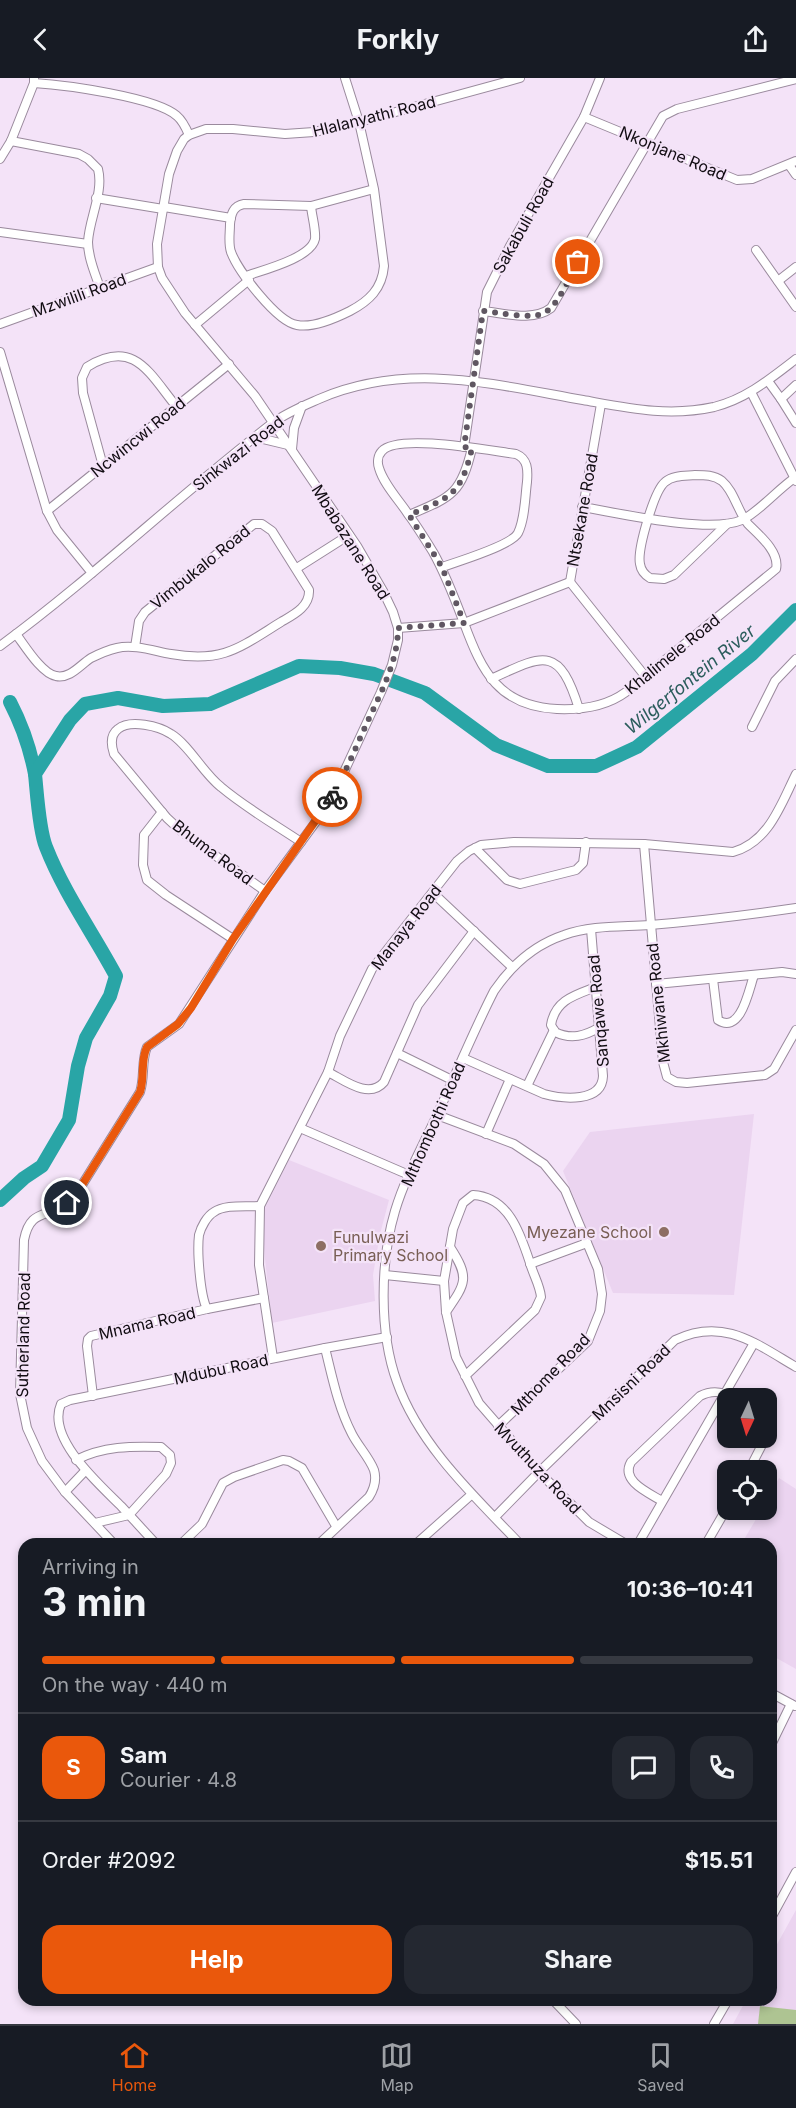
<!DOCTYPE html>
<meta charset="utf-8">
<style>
body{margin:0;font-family:Inter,sans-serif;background:#242831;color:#f1f3f6;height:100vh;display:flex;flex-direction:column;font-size:22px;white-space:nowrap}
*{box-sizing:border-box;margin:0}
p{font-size:20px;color:#9ea1a6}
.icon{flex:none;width:33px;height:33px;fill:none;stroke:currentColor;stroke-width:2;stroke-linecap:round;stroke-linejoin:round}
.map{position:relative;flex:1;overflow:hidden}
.panel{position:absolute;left:18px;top:1460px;width:759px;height:468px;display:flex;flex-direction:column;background:#171b24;border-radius:18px;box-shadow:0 3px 9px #0003}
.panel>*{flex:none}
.needle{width:39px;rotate:184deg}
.fabs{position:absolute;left:717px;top:1310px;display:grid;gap:12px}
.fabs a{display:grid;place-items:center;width:60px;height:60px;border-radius:12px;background:#171b24;box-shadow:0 3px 9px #0003;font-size:30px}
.pin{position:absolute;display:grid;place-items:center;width:51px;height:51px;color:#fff;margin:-26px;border:3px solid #fff;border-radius:50%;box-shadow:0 2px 6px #0007}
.courier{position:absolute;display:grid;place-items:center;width:60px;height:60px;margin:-30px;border:4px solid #ea580c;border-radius:50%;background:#fff;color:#222;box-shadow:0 2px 8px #0007}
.summary em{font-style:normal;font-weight:700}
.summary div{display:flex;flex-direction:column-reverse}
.summary{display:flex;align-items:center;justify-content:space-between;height:102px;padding:0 24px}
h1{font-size:39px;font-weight:700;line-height:45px}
.bar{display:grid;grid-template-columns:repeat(4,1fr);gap:9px 6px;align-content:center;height:72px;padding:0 24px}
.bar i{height:8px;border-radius:4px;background:#363941}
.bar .on{background:#ea580c}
.bar p{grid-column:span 4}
.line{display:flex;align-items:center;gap:15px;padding:0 24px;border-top:2px solid #363941}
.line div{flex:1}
.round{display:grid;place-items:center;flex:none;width:63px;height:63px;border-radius:18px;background:#242831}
.action{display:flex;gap:12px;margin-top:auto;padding:12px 24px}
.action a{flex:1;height:69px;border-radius:18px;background:#ea580c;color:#fff;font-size:24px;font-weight:700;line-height:69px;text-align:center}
.action a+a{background:#242831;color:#f1f3f6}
header{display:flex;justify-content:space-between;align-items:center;height:78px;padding:0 24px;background:#171b24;font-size:27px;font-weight:700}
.tabs{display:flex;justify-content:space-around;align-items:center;height:84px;border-top:2px solid #363941;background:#171b24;font-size:16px;color:#9ea1a6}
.tabs a{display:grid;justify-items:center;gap:3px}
.tabs .on{color:#ea580c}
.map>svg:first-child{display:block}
.built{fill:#ebd4f0}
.green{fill:#aec492}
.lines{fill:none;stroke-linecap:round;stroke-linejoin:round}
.river{stroke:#29a5a6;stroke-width:14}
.minor-casing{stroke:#9a8a9d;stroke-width:10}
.minor{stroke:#fff;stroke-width:8}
.done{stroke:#605762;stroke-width:6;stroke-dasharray:0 10.8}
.route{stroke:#ea580c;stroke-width:8}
.education-dot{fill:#8d6e63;stroke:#f4e3f8;stroke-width:2}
.labels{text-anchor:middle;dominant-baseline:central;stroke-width:4.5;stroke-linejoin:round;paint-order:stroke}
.street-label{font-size:16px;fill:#110c12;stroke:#f4e3f8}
.education-label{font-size:16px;fill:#785e54;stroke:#f4e3f8;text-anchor:end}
.water-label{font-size:18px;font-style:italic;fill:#2c5d5d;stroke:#f4e3f8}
</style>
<header><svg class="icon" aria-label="back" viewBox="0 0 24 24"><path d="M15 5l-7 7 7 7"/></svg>Forkly<svg class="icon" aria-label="share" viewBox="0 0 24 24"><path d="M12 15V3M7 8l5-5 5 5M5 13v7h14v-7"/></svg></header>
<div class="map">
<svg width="796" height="1946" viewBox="0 0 796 1946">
<rect width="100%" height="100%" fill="#f4e3f8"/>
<g class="built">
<path d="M754,1036L734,1217L613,1215L563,1093L590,1054Z"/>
<path d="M289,1082L389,1122L380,1156L373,1197L375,1223L272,1245L265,1181L262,1136Z"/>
<path d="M779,1400L796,1411V1591L771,1577V1466L742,1465L762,1431H766L767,1422Z"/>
<path d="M796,1832V1946H733L746,1922H771V1877Z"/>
</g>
<path class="green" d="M760,1928L796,1932V1946H758Z"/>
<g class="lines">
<g class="river">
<path d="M10,624C22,647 30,670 35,696"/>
<path d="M0,1122L24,1100L42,1088L69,1042L78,988L86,960L110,918L116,898C93,855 64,815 46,769C39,752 37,715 35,696L70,642L85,626L118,620L163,628L210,626L299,588L340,590L374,596L425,615L496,667L548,688H596L637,669L752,576L796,532"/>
</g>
<g class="minor-casing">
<g id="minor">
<path d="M345,0L359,44L374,111L384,188C382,211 369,223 350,233C336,240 312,250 297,247C277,244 238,193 231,174C228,165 230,156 230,146C231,136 233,128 244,126L311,128L374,111"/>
<path d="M34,5C65,7 156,19 177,38C183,43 186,50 189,57"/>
<path d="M584,39L737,102L752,101L796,83"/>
<path d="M11,63L79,76L88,81L98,91C104,114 89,141 88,164C88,180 95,195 100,210"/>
<path d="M0,81L11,63L34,5V0"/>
<path d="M789,87L796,97"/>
<path d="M96,120L163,131"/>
<path d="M164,129L231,140"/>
<path d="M0,154L88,166"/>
<path d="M756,172L796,229"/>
<path d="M246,198C263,192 311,180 315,161C316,151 312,139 311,128"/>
<path d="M778,203L796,189"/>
<path d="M483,233C504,235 533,244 551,230L663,38L677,31L796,1"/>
<path d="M0,246L158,189"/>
<path d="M195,247L249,202"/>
<path d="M0,274L47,433L57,452L92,495"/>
<path d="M768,303L781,321L796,307"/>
<path d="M751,314L796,403"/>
<path d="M781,321L796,345"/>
<path d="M255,359L288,367"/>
<path d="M464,369L487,214L510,168L584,39L600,0"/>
<path d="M292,371L294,350L302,328"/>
<path d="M103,388L83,315L82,300L87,289C134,260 149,295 176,328"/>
<path d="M582,429C619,435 709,456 742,442C759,434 779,410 796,399"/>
<path d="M47,433L229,286"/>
<path d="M409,437C451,419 461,417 472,370"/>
<path d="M442,489C457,484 512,467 518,455C525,441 525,419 527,404C528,392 528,381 516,376C491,373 398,355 382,373C378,377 377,384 379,390C384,407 399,422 408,436C417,448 425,461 433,474C446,497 455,521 464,545C482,594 499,628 557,631C581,632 607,628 626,614L776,491C780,474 759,457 748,446C738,434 734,413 722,403C714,397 705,397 695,397C685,398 673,397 665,404C654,413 637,472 640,486C641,493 645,497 650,500L664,501L674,497L727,446"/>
<path d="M297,490L349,457"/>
<path d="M570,504L601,326"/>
<path d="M570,504L645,598"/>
<path d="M398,550L464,545L570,504"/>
<path d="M16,556C25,568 42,596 56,598C70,601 80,587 91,580C99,576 108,572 117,570C134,566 154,573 171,576C223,585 239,570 281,544C293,537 310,529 309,512L272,453L262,446H254L145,534L139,543L135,569"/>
<path d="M0,568C95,498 180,416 274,344C288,334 303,328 319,321C407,283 492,306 583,322C628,330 668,339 714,329C746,321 770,301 796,281"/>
<path d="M491,601C543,577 559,566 579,631"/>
<path d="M752,649L775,603L796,581"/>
<path d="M162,734L144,757L143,787L147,802L166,817L233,861"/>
<path d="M644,766L663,984L667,999L676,1004L687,1005L765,997L774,991L796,952"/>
<path d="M475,770L507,802L520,806L576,792L583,785L586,764"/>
<path d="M265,813L181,753L167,740L114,676C111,667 110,657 118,651C130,641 159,648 171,656C189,667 203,695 221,709C246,730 274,746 301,764"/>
<path d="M433,815L512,889"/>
<path d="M713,901L718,942C741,957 749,911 754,897"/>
<path d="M656,906L782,894L796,896"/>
<path d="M596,909C575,917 555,922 551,947L555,954C571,962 585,958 600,949"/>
<path d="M397,975L452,1002"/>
<path d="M463,980L544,1016C563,1021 602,1025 603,998L591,851"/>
<path d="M328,994C344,1002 369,1022 384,1004L418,927L474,853"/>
<path d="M527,1008L554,952"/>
<path d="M437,1037L514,1066L544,1086L565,1112L598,1191L602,1216L600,1233L588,1263L498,1348"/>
<path d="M300,1050L409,1097"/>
<path d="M486,1056L510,1001"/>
<path d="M530,1186L587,1165"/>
<path d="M385,1197L444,1203"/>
<path d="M207,1231C200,1217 197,1173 199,1157C201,1149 207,1138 214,1134C225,1126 246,1129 260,1128"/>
<path d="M446,1234C466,1205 470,1200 450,1169"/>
<path d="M273,1280L259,1187L260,1128L328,994L340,958L372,891L457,783L469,773L481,767L514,764L644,766L733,774C769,764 781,726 796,696"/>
<path d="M465,1298L535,1232L541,1219C540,1208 534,1198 531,1188C521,1158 510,1119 473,1117L463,1125L453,1151L444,1203L446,1234L456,1279L479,1325L539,1394L589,1444L626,1466"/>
<path d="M93,1318L87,1268L88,1261L91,1258L207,1231L264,1220"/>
<path d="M76,1382C103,1368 132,1368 161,1369L170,1377L171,1385L166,1396L129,1437L95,1445"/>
<path d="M749,1392L768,1355L766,1345"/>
<path d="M65,1414L85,1393"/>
<path d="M662,1423C649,1415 620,1403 631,1384L700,1318C712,1312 722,1313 733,1320"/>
<path d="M495,1439L539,1394L675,1262C723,1239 755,1265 796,1289"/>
<path d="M114,1466L65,1414L42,1383L27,1350L20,1316L24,1162C30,1131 46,1140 66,1126C70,1123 73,1119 77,1115L140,1014C145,999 141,983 147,969L179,946L265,813L323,734L337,709L381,614L392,587L398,562V550L393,534L383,513L357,468L255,318L185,235L162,200L158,189L157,166L169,96L177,73L184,61L189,57L206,51H233L285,56L314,54L359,44L520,0"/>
<path d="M156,1466C144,1453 133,1441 121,1428C99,1406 46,1360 61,1326L70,1322L325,1270L387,1259"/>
<path d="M181,1466L202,1446L223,1405L234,1399L283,1382L289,1383L302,1390L336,1448"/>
<path d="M319,1466L369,1419C374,1411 377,1402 374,1392C369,1379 358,1368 352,1356C338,1329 332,1298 325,1270"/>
<path d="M416,1466L471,1417"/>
<path d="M520,1466C475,1419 419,1367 397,1304C379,1255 380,1183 395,1133C405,1100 422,1069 437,1037C456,996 473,954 494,913C511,888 534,867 564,857C591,847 622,849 650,847C699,843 748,837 796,830"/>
<path d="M638,1466L754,1265"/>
<path d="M706,1466L728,1428"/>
<path d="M771,1615L795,1628"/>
<path d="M771,1667L791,1626"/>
<path d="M771,1840L796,1794"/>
<path d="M553,1922L576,1946"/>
<path d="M714,1946L728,1922"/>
</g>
</g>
<use href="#minor" class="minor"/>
</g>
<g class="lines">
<path class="done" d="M332,719C345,696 355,671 366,647C380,616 398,584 398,550L464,545L442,489L409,437C451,419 461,417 472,370L464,369L483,233C498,234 531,242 544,235C558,228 570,198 578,184"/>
<path class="route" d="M67,1125L77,1115L140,1014C145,999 140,983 147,969L178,946L191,930L233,861L332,719"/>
</g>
<g class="education-dot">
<circle cx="664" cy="1154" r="6"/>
<circle cx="321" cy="1168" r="6"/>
</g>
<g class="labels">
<g class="street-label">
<text transform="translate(374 38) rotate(-14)">Hlalanyathi Road</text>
<text transform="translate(673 75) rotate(23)">Nkonjane Road</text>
<text transform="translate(523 147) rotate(-61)">Sakabuli Road</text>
<text transform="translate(79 217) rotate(-20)">Mzwilili Road</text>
<text transform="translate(138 359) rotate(-39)">Ncwincwi Road</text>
<text transform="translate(238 375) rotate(-38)">Sinkwazi Road</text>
<text transform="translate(582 432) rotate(-80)">Ntsekane Road</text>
<text transform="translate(351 464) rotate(58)">Mbabazane Road</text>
<text transform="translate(200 489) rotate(-39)">Vimbukalo Road</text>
<text transform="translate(672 576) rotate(-39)">Khalimele Road</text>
<text transform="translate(213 774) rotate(37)">Bhuma Road</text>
<text transform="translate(406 849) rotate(-52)">Manaya Road</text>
<text transform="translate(658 925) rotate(-96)">Mkhiwane Road</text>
<text transform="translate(598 933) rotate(-95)">Sanqawe Road</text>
<text transform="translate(433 1046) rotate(-66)">Mthombothi Road</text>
<text transform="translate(147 1245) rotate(-13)">Mnama Road</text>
<text transform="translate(23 1257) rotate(-89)">Sutherland Road</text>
<text transform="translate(221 1291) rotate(-12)">Mdubu Road</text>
<text transform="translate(550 1296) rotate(-46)">Mthome Road</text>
<text transform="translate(631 1304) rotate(-44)">Mnsisni Road</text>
<text transform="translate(538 1390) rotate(47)">Mvuthuza Road</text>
</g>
<g class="education-label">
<text x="652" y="1154">Myezane School</text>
<text x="333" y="1159" text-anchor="start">Funulwazi<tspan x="333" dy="18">Primary School</tspan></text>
</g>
<g class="water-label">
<text transform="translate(690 601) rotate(-39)">Wilgerfontein River</text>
</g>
</g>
</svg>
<div class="fabs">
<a><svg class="needle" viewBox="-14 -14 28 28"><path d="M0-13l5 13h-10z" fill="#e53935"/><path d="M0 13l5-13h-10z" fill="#9ea1a6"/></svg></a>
<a><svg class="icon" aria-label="locate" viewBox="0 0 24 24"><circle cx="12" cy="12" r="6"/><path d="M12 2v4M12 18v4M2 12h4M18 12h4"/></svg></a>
</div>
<div class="pin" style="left:578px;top:184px;background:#ea580c"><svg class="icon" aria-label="bag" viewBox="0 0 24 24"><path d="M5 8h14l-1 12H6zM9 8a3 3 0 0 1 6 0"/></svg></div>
<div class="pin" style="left:67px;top:1125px;background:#1f2937"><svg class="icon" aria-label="home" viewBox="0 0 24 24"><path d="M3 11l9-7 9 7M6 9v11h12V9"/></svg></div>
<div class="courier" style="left:332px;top:719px"><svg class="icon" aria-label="bike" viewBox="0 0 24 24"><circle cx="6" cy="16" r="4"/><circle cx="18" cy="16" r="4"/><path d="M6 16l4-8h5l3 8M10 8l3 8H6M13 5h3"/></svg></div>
<section class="panel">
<div class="summary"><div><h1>3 min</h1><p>Arriving in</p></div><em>10:36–10:41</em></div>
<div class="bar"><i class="on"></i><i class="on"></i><i class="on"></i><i></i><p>On the way · 440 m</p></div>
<div class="line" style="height:108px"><b class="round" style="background:#ea580c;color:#fff">S</b><div><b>Sam</b><p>Courier · 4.8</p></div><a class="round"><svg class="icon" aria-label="chat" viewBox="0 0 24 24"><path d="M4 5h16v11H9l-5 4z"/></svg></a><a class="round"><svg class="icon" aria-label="phone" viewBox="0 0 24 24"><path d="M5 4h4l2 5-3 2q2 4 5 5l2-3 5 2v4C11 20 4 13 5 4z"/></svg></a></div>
<div class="line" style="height:78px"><div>Order #2092</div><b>$15.51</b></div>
<div class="action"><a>Help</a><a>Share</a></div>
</section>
</div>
<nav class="tabs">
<a class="on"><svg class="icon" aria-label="home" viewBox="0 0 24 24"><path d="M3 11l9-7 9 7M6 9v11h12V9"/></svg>Home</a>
<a><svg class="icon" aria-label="map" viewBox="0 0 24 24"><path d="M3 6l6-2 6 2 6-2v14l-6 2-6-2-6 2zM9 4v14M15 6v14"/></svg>Map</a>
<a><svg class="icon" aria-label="saved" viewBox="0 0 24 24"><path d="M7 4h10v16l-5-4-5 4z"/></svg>Saved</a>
</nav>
